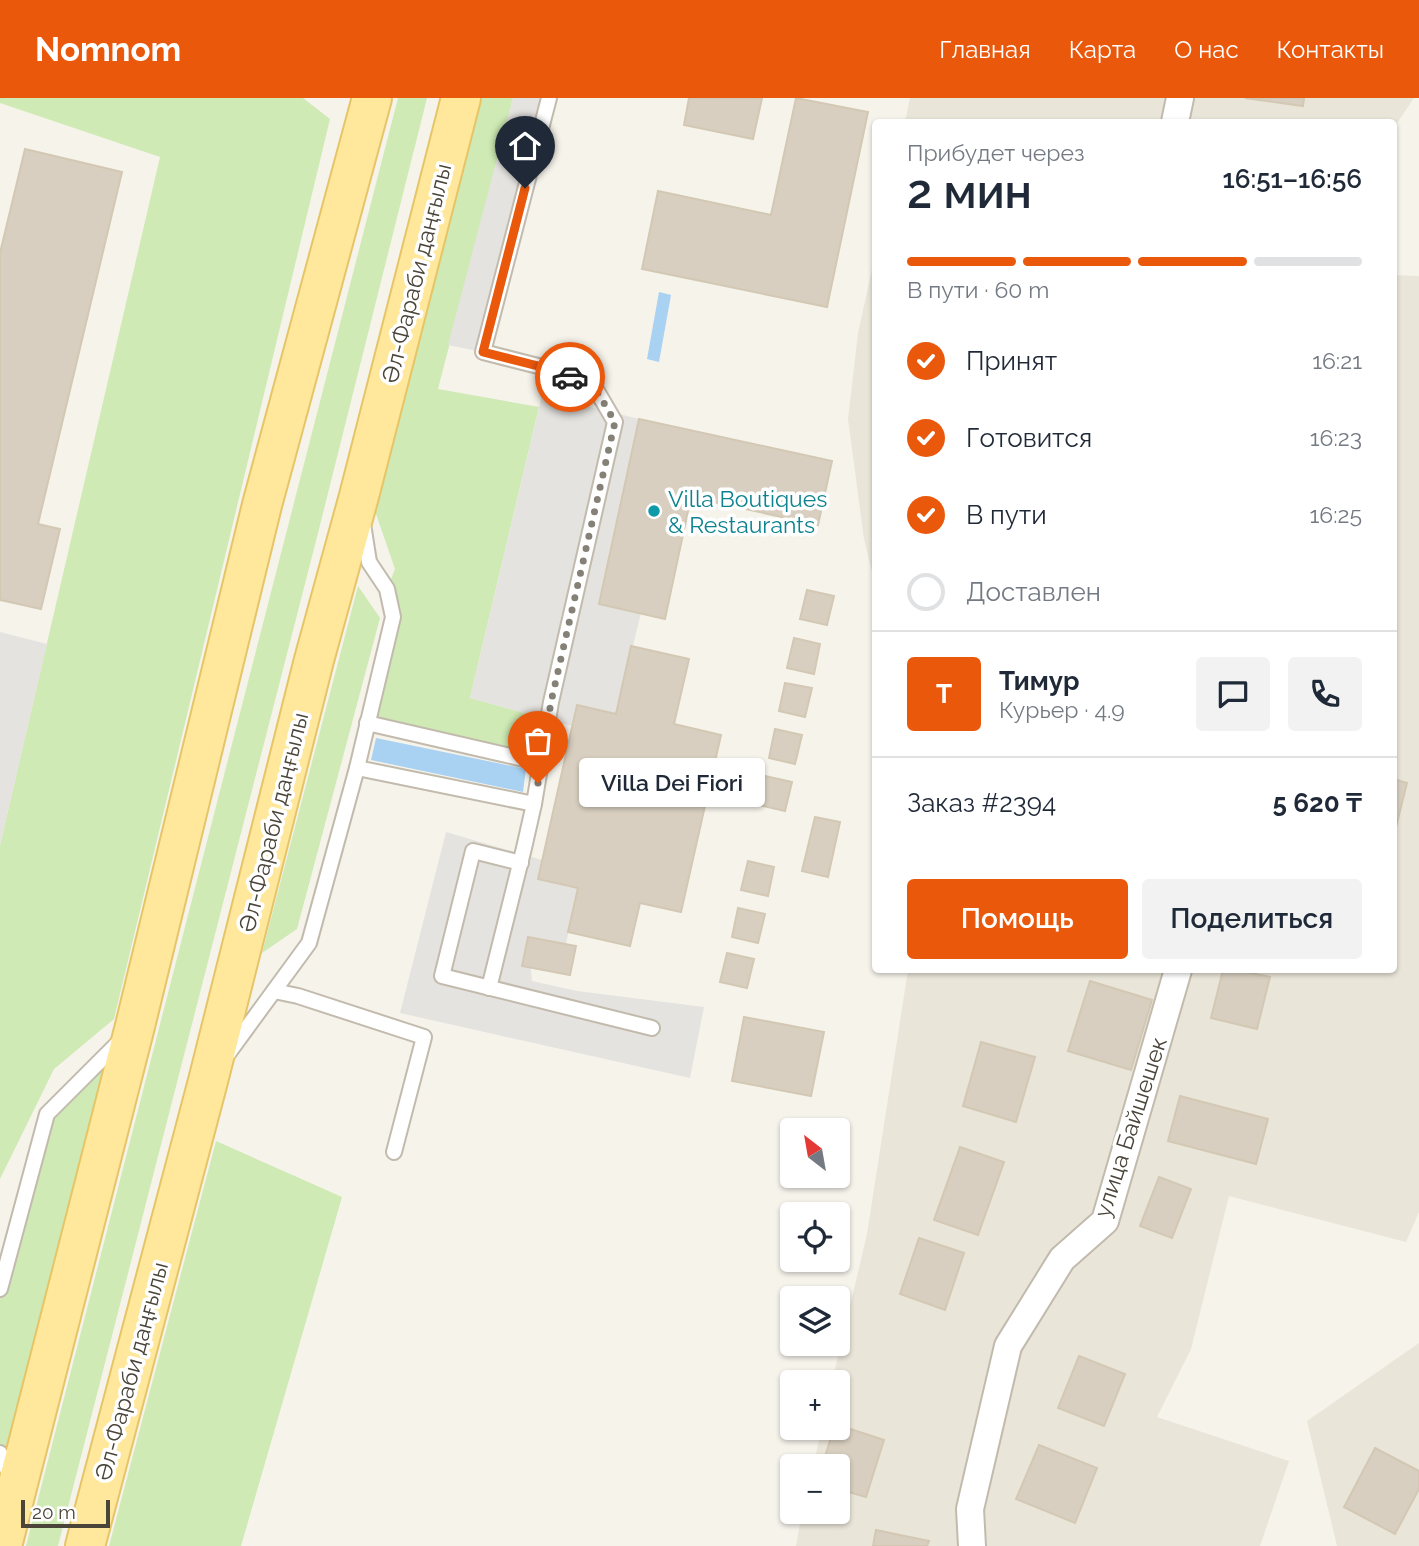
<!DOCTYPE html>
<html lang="ru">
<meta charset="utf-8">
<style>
body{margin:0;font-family:Raleway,sans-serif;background:#f2f2f3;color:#1f2937;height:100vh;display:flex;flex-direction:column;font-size:26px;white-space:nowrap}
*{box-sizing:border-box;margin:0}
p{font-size:23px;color:#747a83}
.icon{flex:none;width:38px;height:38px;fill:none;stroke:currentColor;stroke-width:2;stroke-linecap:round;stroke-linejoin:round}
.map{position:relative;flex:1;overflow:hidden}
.drawer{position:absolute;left:872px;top:21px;width:525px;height:854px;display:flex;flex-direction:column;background:#fff;border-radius:7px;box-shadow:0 2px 5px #0004}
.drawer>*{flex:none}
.needle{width:46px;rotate:329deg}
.buttons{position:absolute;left:780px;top:1020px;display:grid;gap:14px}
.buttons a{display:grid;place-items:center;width:70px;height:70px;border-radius:7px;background:#fff;box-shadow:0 2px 5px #0004;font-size:35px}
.scale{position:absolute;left:21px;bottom:18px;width:89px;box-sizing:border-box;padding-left:7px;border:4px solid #4a4439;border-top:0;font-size:19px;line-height:24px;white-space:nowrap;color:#4a4439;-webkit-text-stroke:5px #fff;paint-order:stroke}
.pin{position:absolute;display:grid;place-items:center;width:60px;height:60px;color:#fff;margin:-72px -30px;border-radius:50% 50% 50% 0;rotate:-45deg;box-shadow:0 0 7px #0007}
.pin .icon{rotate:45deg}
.courier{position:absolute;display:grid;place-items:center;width:70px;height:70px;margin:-35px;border:5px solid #ea580c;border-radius:50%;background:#fff;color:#222;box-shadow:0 2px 9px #0007}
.bubble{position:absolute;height:49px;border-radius:7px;background:#fff;box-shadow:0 2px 5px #0004;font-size:23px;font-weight:600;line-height:49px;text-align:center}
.summary em{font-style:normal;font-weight:600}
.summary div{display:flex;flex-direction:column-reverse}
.summary{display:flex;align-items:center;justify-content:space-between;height:119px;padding:0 35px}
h1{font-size:46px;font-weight:600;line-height:52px}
.bar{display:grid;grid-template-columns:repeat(4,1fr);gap:10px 7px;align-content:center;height:84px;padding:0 35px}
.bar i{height:9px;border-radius:5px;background:#e0e1e3}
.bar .selected{background:#ea580c}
.bar p{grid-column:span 4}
.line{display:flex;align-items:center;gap:18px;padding:0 35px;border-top:2px solid #e0e1e3}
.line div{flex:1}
.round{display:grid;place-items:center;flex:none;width:74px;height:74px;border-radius:7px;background:#f2f2f3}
ol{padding:0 35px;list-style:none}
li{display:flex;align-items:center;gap:21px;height:77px}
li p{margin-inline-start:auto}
li .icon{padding:7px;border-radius:50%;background:#ea580c;color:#fff;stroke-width:4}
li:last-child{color:#747a83}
li i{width:38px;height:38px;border:4px solid #e0e1e3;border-radius:50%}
.cta{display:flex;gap:14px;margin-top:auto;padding:14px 35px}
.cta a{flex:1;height:80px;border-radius:7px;background:#ea580c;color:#fff;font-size:28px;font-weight:600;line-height:80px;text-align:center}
.cta a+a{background:#f2f2f3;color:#1f2937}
header{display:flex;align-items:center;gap:42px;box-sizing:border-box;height:98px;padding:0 35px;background:#ea580c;color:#fff}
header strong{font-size:33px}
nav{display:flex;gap:38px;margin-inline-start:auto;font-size:24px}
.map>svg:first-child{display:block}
.residential{fill:#eae5d9}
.green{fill:#cfeab4}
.parking{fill:#e5e3df}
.water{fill:#a8d1f2}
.building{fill:#d8cfc0;stroke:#d3c8b3;stroke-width:2}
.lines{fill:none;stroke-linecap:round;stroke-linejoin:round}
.service-casing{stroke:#c2bbad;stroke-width:18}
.minor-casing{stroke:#c2bbad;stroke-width:30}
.primary-casing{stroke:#e6c569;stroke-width:42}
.service{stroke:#fff;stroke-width:14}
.minor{stroke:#fff;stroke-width:26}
.primary{stroke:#ffe79b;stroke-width:38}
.done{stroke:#868177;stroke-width:7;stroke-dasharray:0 12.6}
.route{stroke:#ea580c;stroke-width:9}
.culture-dot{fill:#0f9aa8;stroke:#fff;stroke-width:2.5}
.labels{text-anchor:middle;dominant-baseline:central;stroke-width:7;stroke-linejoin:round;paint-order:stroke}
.street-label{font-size:23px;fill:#4a4439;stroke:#fff}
.culture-label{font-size:23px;fill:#0d838f;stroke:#fff;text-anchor:start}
</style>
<header>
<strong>Nomnom</strong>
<nav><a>Главная</a><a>Карта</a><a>О нас</a><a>Контакты</a></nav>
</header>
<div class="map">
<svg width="1419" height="1448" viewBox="0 0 1419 1448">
<rect width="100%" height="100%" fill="#f6f3eb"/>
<g class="residential">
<path d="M910,0H1414L1393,31V24H905Z"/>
<path d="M875,158V486L864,441L848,321L858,235Z"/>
<path d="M1393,177L1419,178V1114L1406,1144L1229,1098L1191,1251L1157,1319L1289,1363L1260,1448H796L802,1414H838V1368H813L822,1330H838V1284H832L867,1136L908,872H1393Z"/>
<path d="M1419,1245V1448H1337L1307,1323Z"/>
</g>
<g class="green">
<path d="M0,0H303L330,21L114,921L54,971L0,1081V747L160,59L0,5Z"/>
<path d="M398,0H427L318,435L58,1448H26Z"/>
<path d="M475,0H513L438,291L539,309L470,600L532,617L517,660L367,625L393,519L387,491L395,471L375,413Z"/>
<path d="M358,488L380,520L297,831L262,855Z"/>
<path d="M127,935L12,1383L0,1355V1194L47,1016Z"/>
<path d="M216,1043L342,1099L241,1448H109Z"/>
</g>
<g class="parking">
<path d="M513,0H549L483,254L448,247Z"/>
<path d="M542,297L639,321L599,506L641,515L616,616L577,607L572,628L470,600Z"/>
<path d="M0,534L47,546L0,747Z"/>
<path d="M446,734L542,762L538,781L578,790L566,846L528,839L532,883L577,893L704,909L690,980L400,915Z"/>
</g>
<g class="water">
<path d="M659,194L671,197L659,264L647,261Z"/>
<path d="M376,640L526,671L523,694L371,662Z"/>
</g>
<g class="building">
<path d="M689,0H762L753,41L684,27Z"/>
<path d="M796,0L868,14L827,209L642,171L658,93L771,117Z"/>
<path d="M1245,0H1304L1303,8Z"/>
<path d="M25,51L122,74L38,426L60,431L41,511L0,502V155Z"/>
<path d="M639,321L832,363L818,427L691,399L665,521L599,506Z"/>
<path d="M807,492L834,498L827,527L800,521Z"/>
<path d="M794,540L820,546L814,576L787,570Z"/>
<path d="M631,548L689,561L674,626L721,637L681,814L640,805L630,848L568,834L578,790L538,781L577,607L616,616Z"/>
<path d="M785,585L812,590L805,619L779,613Z"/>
<path d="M775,631L802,637L795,666L769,660Z"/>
<path d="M765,678L792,684L785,713L759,707Z"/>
<path d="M1393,681L1407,685L1394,737H1393Z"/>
<path d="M815,719L840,724L828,779L802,773Z"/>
<path d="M748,763L774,769L768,798L741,792Z"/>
<path d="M738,810L765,816L758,845L732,839Z"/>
<path d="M528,839L576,848L570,877L522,868Z"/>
<path d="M727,855L754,861L747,890L720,884Z"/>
<path d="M1223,872H1237L1270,879L1257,931L1211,920Z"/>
<path d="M1090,883L1152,902L1131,972L1068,953Z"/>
<path d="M744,919L824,934L811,998L732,983Z"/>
<path d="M981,944L1035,959L1016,1024L963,1008Z"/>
<path d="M1180,998L1268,1021L1256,1066L1168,1043Z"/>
<path d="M960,1049L1004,1064L978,1137L934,1122Z"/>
<path d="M1159,1079L1191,1091L1172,1140L1140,1128Z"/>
<path d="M919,1140L964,1155L945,1212L900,1196Z"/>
<path d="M1079,1258L1125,1276L1104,1328L1058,1310Z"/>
<path d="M838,1327L884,1342L866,1399L838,1391V1368H822L834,1330H838Z"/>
<path d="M1039,1347L1097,1370L1075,1425L1016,1401Z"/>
<path d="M1375,1350L1419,1373V1391L1395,1436L1344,1409Z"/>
<path d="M876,1432L929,1443L927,1448H873Z"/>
</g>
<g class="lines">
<g class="service-casing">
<g id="service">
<path d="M367,625L541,665"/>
<path d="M357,670L534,706"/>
<path d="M521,765L473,753L442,878L652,930"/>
<path d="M489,890L524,750L534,706L551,604L615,324L594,288L546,270L483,254L549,0"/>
<path d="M274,893L298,898L424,939L394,1054"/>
<path d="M227,957L309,845L357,670L393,519L387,491L369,464L363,426"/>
<path d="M0,1191L47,1016L122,941"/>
<path d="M0,1355L11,1380"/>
</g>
</g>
<g class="minor-casing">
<g id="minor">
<path d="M1175,24L1180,0"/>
<path d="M972,1448L970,1411L1008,1248L1062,1161L1105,1123L1178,872"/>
</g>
</g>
<g class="primary-casing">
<g id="primary">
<path d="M2,1448L135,928L262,407L372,0"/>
<path d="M85,1448L208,983L314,562L359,398L461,0"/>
</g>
</g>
<use href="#service" class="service"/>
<use href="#minor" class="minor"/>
<use href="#primary" class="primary"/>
</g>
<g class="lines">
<path class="done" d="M538,685L551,604L615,324L594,288L570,279"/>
<path class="route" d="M525,90L483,254L546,270L570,279"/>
</g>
<circle class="culture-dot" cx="654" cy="413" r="7"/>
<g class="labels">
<g class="street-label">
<text transform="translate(416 175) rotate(-76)">Әл-Фараби даңғылы</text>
<text transform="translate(273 724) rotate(-76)">Әл-Фараби даңғылы</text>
<text transform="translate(1130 1029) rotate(-72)">улица Байшешек</text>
<text transform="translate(131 1273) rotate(-75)">Әл-Фараби даңғылы</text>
</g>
<g class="culture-label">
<text x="668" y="400">Villa Boutiques<tspan x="668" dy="26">&amp; Restaurants</tspan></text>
</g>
</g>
</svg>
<div class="buttons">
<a><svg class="needle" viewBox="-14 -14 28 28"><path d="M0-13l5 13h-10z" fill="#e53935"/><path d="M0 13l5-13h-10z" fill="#747a83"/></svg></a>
<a><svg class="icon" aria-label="locate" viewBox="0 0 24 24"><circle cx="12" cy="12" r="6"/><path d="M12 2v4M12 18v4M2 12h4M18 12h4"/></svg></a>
<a><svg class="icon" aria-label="layers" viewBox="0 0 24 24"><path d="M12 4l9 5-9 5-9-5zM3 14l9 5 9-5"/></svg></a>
<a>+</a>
<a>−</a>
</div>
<div class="scale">20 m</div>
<div class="pin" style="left:538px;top:685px;background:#ea580c"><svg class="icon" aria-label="bag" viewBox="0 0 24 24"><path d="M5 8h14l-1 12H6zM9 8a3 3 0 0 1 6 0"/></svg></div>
<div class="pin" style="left:525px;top:90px;background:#1f2937"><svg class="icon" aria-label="home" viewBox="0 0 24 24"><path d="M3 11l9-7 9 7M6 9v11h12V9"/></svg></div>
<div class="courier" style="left:570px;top:279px"><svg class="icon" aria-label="car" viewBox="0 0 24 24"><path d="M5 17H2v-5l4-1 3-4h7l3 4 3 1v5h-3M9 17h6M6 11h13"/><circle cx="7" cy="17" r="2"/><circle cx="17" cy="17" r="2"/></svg></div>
<div class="bubble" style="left:579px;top:660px;width:186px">Villa Dei Fiori</div>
<section class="drawer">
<div class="summary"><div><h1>2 мин</h1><p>Прибудет через</p></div><em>16:51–16:56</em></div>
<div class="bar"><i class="selected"></i><i class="selected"></i><i class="selected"></i><i></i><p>В пути · 60 m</p></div>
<ol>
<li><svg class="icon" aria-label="check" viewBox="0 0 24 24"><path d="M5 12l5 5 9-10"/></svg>Принят<p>16:21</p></li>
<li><svg class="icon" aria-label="check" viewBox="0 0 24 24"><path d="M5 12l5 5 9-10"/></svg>Готовится<p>16:23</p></li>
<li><svg class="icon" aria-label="check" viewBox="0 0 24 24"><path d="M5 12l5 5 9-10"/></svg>В пути<p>16:25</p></li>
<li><i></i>Доставлен</li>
</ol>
<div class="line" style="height:126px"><b class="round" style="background:#ea580c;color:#fff">Т</b><div><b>Тимур</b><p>Курьер · 4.9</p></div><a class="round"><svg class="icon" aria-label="chat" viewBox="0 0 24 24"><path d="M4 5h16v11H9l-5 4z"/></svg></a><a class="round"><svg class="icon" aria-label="phone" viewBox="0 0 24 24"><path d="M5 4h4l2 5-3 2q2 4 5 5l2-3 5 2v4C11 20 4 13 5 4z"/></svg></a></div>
<div class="line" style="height:91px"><div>Заказ #2394</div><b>5 620 ₸</b></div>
<div class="cta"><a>Помощь</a><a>Поделиться</a></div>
</section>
</div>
